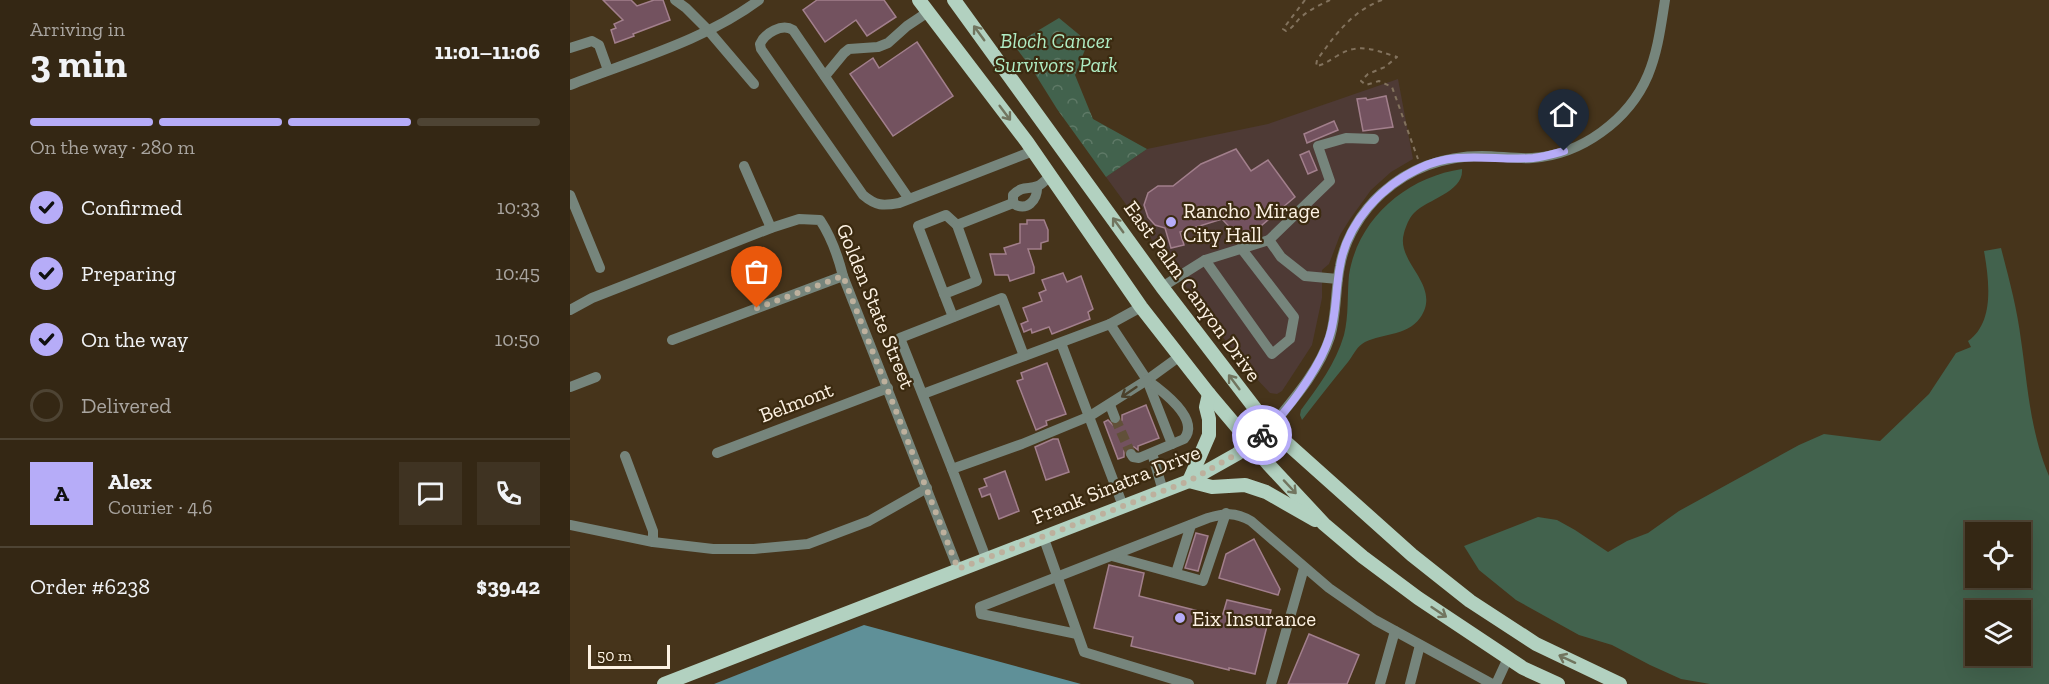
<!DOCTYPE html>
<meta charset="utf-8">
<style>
body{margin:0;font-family:"Zilla Slab",serif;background:#3f3322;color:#f1f3f6;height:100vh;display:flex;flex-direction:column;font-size:22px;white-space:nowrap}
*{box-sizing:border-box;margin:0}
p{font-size:20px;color:#a9a5a0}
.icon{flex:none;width:33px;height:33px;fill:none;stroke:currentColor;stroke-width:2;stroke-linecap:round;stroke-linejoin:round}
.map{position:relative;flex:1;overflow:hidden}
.details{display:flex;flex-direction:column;background:#342714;width:570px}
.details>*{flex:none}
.controls{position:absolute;left:1395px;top:522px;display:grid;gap:12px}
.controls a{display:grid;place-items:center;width:66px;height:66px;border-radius:0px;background:#342714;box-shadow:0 6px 24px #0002,0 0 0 2px #4e4434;font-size:30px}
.scale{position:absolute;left:18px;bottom:15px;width:82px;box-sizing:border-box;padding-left:6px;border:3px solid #fdf2e3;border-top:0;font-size:16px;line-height:21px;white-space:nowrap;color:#fdf2e3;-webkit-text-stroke:4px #3b2a10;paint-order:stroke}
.pin{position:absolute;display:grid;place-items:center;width:51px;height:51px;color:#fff;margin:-62px -26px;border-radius:50% 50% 50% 0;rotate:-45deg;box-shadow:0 0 6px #0007}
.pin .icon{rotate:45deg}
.courier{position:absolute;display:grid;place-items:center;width:60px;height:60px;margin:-30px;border:4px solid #b6acf8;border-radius:50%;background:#fff;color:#222;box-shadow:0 2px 8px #0007}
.head em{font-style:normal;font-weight:800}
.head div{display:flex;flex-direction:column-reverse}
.head{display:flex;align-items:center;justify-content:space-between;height:102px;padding:0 30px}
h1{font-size:39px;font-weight:800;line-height:45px}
.bar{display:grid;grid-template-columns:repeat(4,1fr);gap:9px 6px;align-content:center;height:72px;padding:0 30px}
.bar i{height:8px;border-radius:4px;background:#4e4434}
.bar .current{background:#b6acf8}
.bar p{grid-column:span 4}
.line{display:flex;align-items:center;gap:15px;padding:0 30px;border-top:2px solid #4e4434}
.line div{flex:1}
.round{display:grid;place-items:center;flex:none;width:63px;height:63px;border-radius:0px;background:#3f3322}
ol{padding:0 30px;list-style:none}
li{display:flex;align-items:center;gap:18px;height:66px}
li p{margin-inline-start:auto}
li .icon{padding:6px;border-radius:50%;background:#b6acf8;color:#111;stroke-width:4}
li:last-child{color:#a9a5a0}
li i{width:33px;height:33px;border:3px solid #4e4434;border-radius:50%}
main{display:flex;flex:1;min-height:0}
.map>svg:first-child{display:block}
.commercial{fill:#4e3a35}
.grass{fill:#42624d;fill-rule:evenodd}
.park{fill:url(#park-crowns)}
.water{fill:#5f9098}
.building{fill:#73525f;stroke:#a27f8c;stroke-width:1.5}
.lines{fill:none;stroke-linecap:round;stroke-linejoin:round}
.minor-tunnel{stroke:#615039;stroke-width:10;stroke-dasharray:10 5;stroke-linecap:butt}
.path{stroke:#82725d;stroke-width:2;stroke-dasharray:4.5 4.5;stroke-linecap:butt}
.minor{stroke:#76857c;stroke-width:10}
.major{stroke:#b2d1c0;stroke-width:14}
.oneway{stroke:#71755f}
.oneway2{stroke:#4a412b}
.done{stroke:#bdb09d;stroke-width:6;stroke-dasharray:0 10.8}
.route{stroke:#b6acf8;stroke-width:8}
.poi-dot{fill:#b6acf8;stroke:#3b2a10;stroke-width:2}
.labels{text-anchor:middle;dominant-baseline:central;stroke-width:4.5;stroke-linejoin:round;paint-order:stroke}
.park-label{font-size:21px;font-style:italic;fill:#afecc3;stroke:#3b2a10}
.poi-label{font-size:21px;fill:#fdf2e3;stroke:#3b2a10;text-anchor:start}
.street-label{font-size:21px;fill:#fdf2e3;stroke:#3b2a10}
</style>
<main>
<section class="details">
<div class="head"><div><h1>3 min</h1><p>Arriving in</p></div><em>11:01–11:06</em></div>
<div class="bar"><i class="current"></i><i class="current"></i><i class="current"></i><i></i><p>On the way · 280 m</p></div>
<ol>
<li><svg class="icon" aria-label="check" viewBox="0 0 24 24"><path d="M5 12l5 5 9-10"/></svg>Confirmed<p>10:33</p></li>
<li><svg class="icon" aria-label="check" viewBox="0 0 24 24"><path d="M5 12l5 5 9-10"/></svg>Preparing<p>10:45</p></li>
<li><svg class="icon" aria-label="check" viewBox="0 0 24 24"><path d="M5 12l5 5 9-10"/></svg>On the way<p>10:50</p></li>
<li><i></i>Delivered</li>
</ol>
<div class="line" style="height:108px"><b class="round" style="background:#b6acf8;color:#111">A</b><div><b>Alex</b><p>Courier · 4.6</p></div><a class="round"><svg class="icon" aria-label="chat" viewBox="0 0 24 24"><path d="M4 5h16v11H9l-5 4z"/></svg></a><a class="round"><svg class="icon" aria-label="phone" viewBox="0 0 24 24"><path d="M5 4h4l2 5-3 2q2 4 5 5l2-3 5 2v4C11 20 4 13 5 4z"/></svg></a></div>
<div class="line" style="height:78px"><div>Order #6238</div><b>$39.42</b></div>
</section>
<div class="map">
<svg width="1479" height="684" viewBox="0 0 1479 684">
<defs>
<pattern id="park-crowns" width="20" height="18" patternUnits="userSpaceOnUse" patternTransform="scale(1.5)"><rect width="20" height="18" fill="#42624d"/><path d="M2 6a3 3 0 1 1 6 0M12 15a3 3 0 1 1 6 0" fill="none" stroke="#5e7966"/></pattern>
</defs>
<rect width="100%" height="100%" fill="#46341b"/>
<path class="commercial" d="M828,79L843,159L821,172L801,190L780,219L770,235L759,264L752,270V298L742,345L712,391L707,394L700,393L683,375L652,336L536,177L577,149L698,124Z"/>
<g class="grass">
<path d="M892,169C894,192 858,199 844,213C839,218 836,226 834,233C825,263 873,285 850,318C837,337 808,333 792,344C786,348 782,357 778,362C762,381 747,401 732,420L730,415L731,410C748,387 766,363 774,335C779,315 777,295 779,275C788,218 837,177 892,169Z"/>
<path d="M1431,248C1439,279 1447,308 1451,340C1458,388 1460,430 1479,476V684H1140L1111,679L1080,665L1042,645L1009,635L946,600L909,570L894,546L968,517L987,520L1005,530L1038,552L1057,541L1078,533L1109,511L1229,445L1254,434L1310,441L1359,394L1386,353L1401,347L1398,341C1425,322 1419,280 1414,251ZM1450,532V578H1406V532ZM1450,610V656H1406V610Z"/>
</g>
<path class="park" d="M489,18L518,42L505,75L523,119L577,149L536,177L487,109L462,69L444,45Z"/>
<path class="water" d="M294,625L511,684H144Z"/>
<g class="building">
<path d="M33,0H61L67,6L84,0H93L100,20L63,34L64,36L45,43L41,30L46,28L44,24L53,20Z"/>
<path d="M247,0H314L326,17L297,36L286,20L255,42L233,10Z"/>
<path d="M347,42L383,96L323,136L280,74L303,58L309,68Z"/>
<path d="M816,96L823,127L793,131L787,99L796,98L797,100Z"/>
<path d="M764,121L768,130L737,143L734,134Z"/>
<path d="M666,149L681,171L698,160L725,197L685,231L666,234L652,219L610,232L614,245L601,248L595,228L585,225L578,217L574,205L578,193L588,186H603L631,164Z"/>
<path d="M739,151L747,170L738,174L730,155Z"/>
<path d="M457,220H474L478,230V241L471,243V249H458L464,267V273L440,281L438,275H425L420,254H436L434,248L450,243V224H457Z"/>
<path d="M493,273L497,282L511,276L523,309L518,312L520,319L482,334L479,327L462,333L461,329L454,332L451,324L458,321L453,308L472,301L469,293L476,290L472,280Z"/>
<path d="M477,363L496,414L476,421L477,425L466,430L447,381L453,379L451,373Z"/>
<path d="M576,405L589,438L568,446V450L564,447H557L554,451V457L548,459L534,422L538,420L543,425H548L552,420V415Z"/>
<path d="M483,439H488L499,472L476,480L465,447Z"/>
<path d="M435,471L449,511L429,519L420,494L412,497L409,489L417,486L414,479Z"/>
<path d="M626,533L638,536L628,571L615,568Z"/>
<path d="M684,539L710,589L708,595L649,578L656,554Z"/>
<path d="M539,565L574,573L569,596L652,617L657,600L701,610L685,674L659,668V670L561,646L563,637L524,628Z"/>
<path d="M739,634L789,655L777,684H718Z"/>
</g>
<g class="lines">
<path class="minor-tunnel" d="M545,418L561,454"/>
<g class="path">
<path d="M735,0L713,29L716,31C723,28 725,23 730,18C739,10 750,5 760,0"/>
<path d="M812,0C782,11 765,35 747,60L746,66C754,65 760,60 767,56C789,42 804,50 827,57L815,67L798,74L791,81L796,85L809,81L822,87L848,159"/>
</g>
<g class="minor">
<path d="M105,0L116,8L138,30L184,84"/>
<path d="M0,48L22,41L29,45L38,70"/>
<path d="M255,76L274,53L279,49L308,47L318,43L337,26L358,12"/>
<path d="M0,85C63,60 134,41 189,0"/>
<path d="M174,166L201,228"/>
<path d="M467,187C468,200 456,213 443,203V195C453,185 458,190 468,186C472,184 477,179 480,176"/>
<path d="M0,195L30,268"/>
<path d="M339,199L223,30C212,23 195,33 190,44L191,49L293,195C306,206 313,206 329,203L463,151"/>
<path d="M699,240L760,181L748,146L776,138L804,139"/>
<path d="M635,260L702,354L720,339L724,317L671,248"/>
<path d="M592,287L635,260L699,240L711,257L735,276L768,279"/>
<path d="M374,294L348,226L376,215L387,225"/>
<path d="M0,310L22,298L201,228L229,219L250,220C262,238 268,256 273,276L388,569"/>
<path d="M383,317L374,294L407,281L387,225L443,203"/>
<path d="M540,324L577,380L610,356"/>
<path d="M102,340L273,276"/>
<path d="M491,343L553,506"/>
<path d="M577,380L602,444"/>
<path d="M0,387L26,377"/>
<path d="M353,394L540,324L571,307"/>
<path d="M540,405L545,418"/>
<path d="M700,428C722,401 749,371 760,337C767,314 765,290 770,266C775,238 792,211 812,193C840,168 875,156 912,156C929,156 945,159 962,158C1011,155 1059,120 1078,75C1088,51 1091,25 1095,0"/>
<path d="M147,453L318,388"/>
<path d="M582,453L593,491"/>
<path d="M561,454L563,457L569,458L614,439C631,419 591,390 577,380"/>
<path d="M55,456L83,531V542"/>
<path d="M382,469L330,338L432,298L454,356"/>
<path d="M0,525L83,542L143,549H184L238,544L299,521L357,488"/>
<path d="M473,536L514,652L619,684"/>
<path d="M542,556L633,581L656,513"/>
<path d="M416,558L382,469L452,444L520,416L577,380"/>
<path d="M606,573L621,525"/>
<path d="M507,634L411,614L410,607L638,518C655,513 665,512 681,521L759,588L805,620L922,684"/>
<path d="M701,684L734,568"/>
<path d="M810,684L825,631"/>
<path d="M840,684L850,645"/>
<path d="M926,684L938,658"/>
</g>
<g class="major">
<path d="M349,0L457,142L571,307L639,394L699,465L754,524L793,557L848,598L953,668L988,684"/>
<path d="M384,0L592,287L700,428L842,555L900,601L966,644L1050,684"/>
<path d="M619,481L642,487L675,485L696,492L745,520"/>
<path d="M619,481L639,435V419L636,407L639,394"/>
<path d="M94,684L619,481L667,454L700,428"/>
</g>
</g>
<defs><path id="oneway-shaft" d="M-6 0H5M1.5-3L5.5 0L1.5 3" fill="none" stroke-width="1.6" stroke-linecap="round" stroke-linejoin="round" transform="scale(1.5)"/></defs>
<g class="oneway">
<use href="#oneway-shaft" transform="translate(409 33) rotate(-126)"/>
<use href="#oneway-shaft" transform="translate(435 113) rotate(53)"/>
<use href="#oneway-shaft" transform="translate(548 225) rotate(-126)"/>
<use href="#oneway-shaft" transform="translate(664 382) rotate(-127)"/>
<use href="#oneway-shaft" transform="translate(720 487) rotate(47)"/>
<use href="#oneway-shaft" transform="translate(869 612) rotate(34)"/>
<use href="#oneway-shaft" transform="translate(997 659) rotate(-155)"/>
</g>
<use class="oneway2" href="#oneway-shaft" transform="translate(559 392) rotate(146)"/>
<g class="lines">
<path class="done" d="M187,308L273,276L388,569L619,481L667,454L692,435"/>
<path class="route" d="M692,435C716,414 749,369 759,338C767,315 765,291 770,266C777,223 811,186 850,168C887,150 924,161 963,158C973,157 983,154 994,151"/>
</g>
<g class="poi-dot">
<circle cx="601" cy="222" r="6"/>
<circle cx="610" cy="618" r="6"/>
</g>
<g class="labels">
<g class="park-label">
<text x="486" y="40">Bloch Cancer<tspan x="486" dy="24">Survivors Park</tspan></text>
</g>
<g class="poi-label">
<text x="613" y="210">Rancho Mirage<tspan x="613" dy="24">City Hall</tspan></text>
<text x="622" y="618">Eix Insurance</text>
</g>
<g class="street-label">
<text transform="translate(623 291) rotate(54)">East Palm Canyon Drive</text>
<text transform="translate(306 306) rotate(68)">Golden State Street</text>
<text transform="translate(226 402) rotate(-21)">Belmont</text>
<text transform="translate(546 484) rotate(-22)">Frank Sinatra Drive</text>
</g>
</g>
</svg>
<div class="controls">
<a><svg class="icon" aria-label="locate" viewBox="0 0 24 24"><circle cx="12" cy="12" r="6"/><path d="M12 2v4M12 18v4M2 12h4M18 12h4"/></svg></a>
<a><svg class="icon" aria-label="layers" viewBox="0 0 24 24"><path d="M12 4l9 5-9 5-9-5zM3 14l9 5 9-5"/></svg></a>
</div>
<div class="scale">50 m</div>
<div class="pin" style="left:187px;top:308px;background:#ea580c"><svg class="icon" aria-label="bag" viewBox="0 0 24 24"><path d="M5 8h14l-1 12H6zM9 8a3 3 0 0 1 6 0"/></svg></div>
<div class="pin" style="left:994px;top:151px;background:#1f2937"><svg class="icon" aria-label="home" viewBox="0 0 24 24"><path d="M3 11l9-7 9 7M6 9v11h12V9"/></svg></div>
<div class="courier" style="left:692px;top:435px"><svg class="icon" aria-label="bike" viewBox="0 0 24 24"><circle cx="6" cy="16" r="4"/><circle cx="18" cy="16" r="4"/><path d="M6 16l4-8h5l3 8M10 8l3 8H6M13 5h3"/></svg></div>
</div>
</main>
